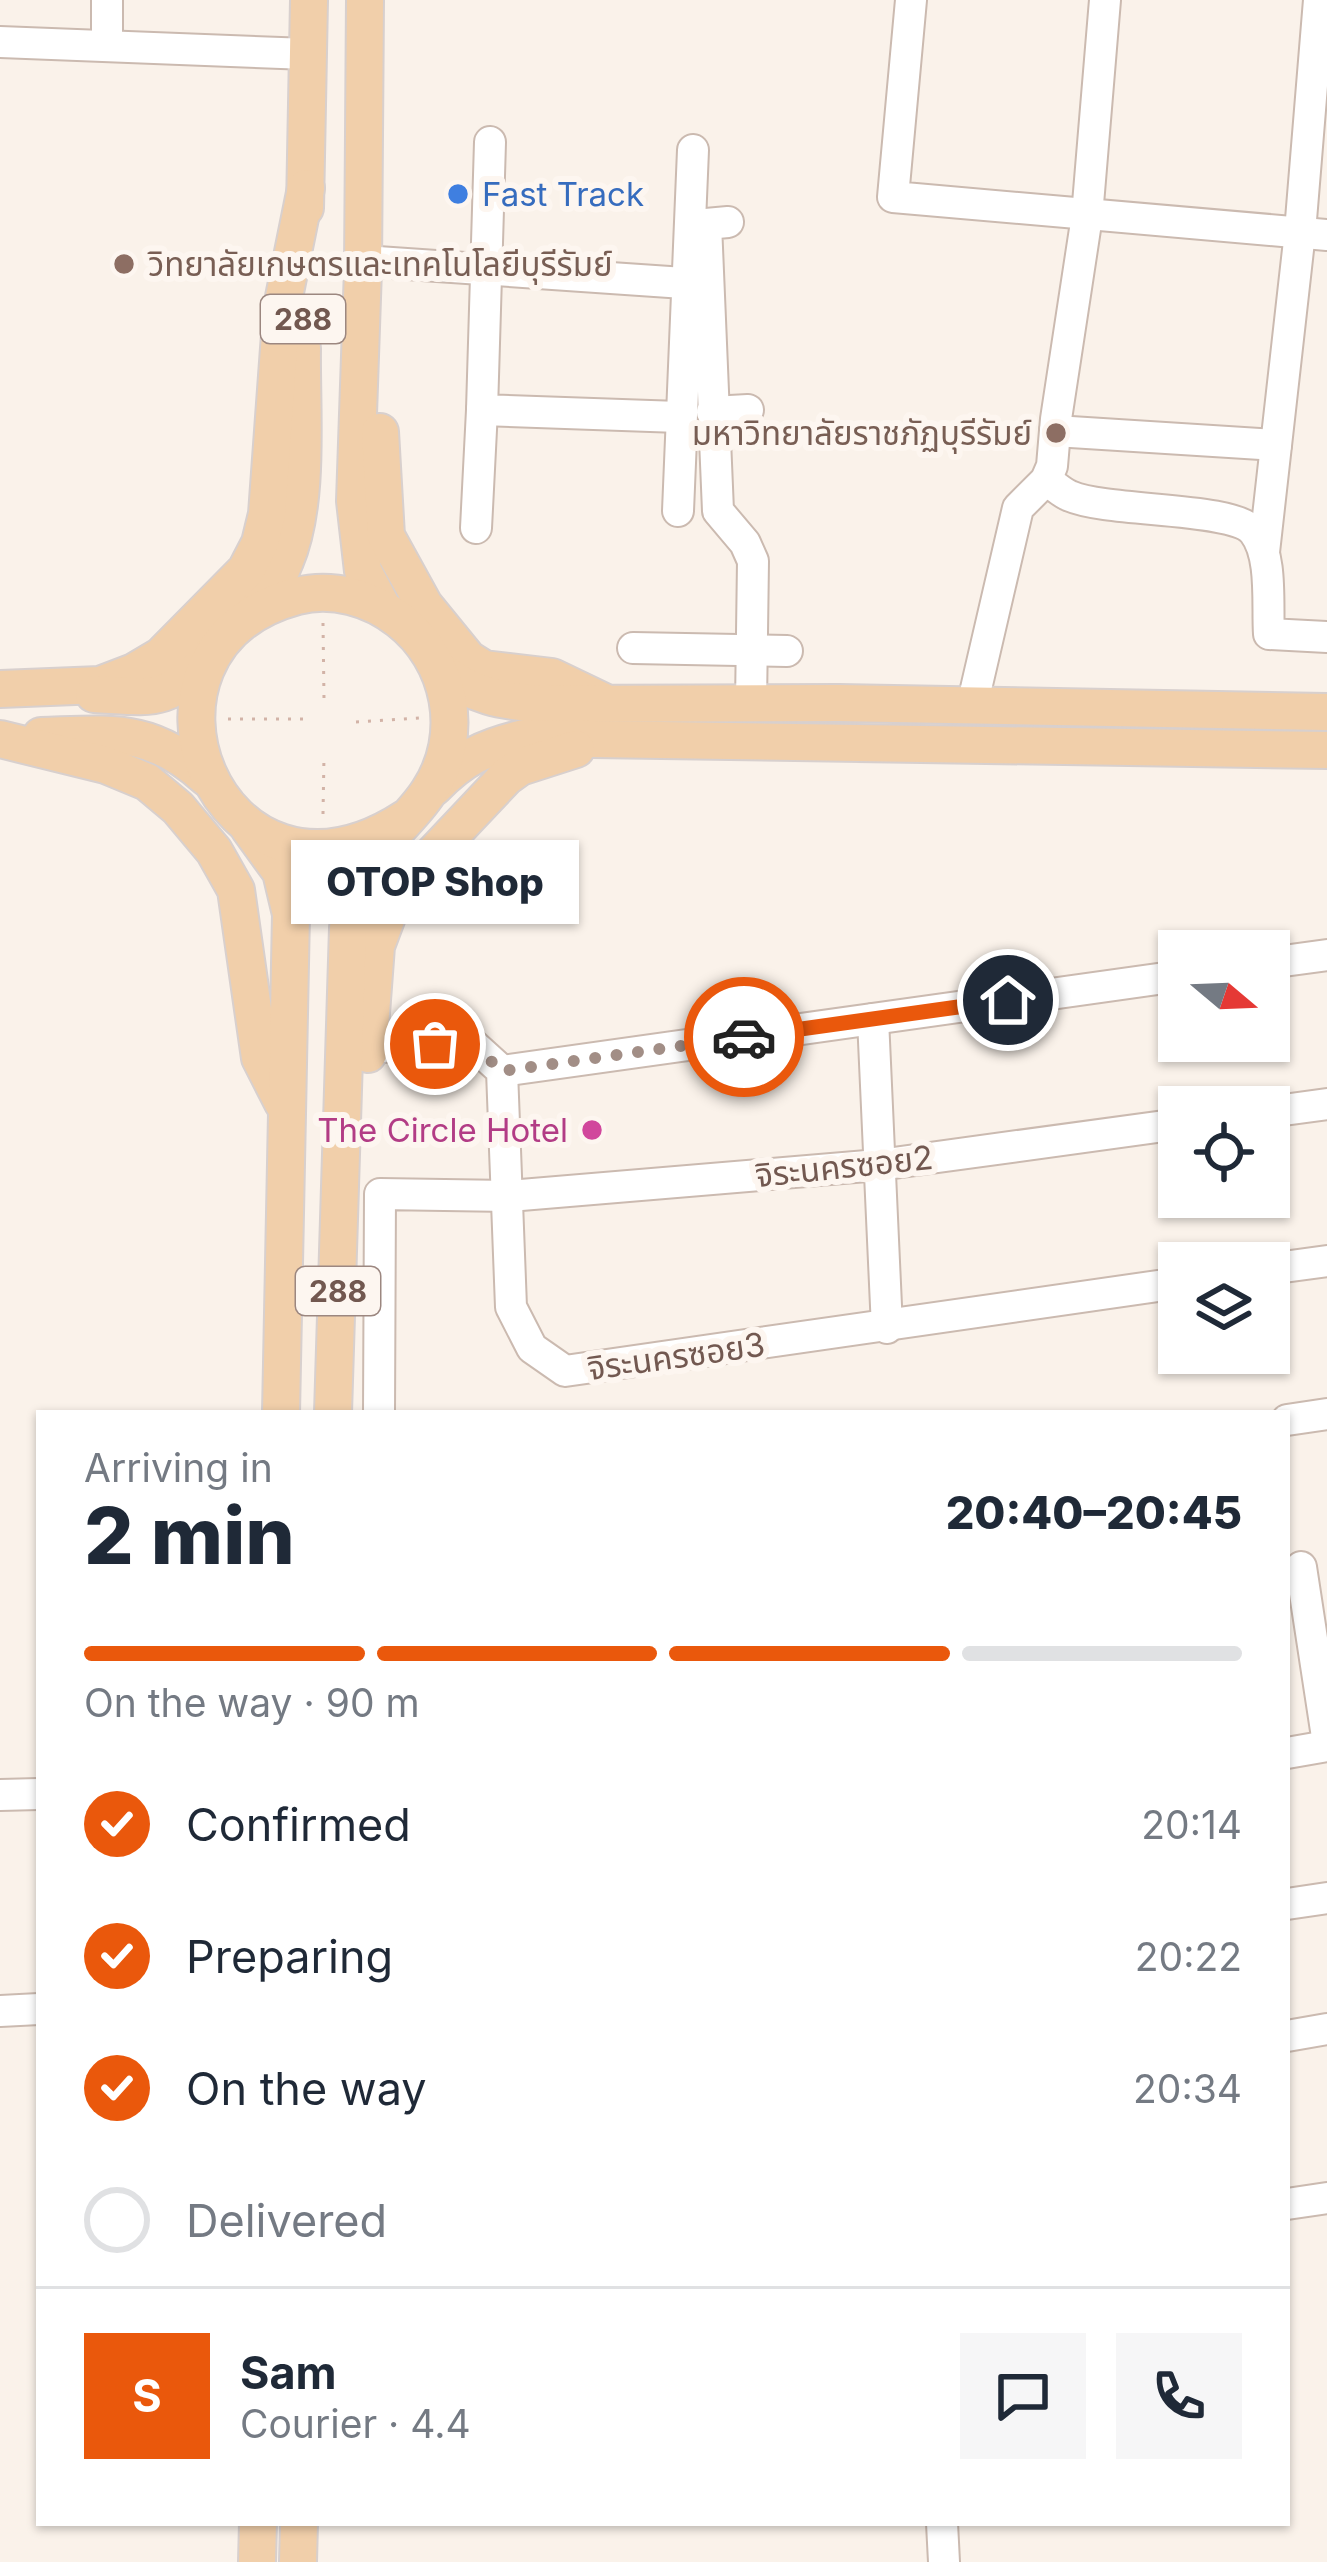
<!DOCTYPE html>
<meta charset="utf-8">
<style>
body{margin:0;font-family:Inter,"Noto Sans Thai",sans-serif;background:#f6f6f7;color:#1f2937;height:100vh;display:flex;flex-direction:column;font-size:45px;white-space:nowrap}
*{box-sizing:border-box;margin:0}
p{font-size:39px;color:#747a83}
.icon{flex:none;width:66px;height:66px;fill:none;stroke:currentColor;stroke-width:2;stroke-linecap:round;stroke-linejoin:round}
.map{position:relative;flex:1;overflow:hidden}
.panel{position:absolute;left:36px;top:1410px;width:1254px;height:1116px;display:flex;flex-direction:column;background:#fff;border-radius:0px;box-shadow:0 3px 9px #0004}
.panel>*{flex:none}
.needle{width:78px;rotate:109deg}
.buttons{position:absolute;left:1158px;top:930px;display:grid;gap:24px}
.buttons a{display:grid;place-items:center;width:132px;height:132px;border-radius:0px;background:#fff;box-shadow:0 3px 9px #0004;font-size:60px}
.pin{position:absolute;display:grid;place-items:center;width:102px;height:102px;color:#fff;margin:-51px;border:6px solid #fff;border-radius:50%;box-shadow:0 3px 12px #0007}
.courier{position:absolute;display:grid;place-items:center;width:120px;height:120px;margin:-60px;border:9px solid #ea580c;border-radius:50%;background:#fff;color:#222;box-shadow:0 3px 15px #0007}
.bubble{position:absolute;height:84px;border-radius:0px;background:#fff;box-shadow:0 3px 9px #0004;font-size:39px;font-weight:800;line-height:84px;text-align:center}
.head em{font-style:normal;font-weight:800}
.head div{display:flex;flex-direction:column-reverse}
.head{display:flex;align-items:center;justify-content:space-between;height:204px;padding:0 48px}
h1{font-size:78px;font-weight:800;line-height:90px}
.bar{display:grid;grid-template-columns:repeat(4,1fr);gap:18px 12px;align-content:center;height:144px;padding:0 48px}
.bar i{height:15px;border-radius:9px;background:#e0e1e3}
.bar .current{background:#ea580c}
.bar p{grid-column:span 4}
.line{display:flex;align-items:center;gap:30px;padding:0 48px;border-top:3px solid #e0e1e3}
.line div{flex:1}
.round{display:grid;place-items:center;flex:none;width:126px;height:126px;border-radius:0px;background:#f6f6f7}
ol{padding:0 48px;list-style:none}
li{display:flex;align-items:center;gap:36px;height:132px}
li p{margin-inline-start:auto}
li .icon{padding:12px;border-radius:50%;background:#ea580c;color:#fff;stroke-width:4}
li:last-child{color:#747a83}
li i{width:66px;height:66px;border:6px solid #e0e1e3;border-radius:50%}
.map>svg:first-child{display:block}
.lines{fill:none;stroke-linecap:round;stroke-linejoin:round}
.minor-casing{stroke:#cbbab0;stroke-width:34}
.major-casing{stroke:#d8d0ce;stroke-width:40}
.path{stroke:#d2b3a7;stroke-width:3;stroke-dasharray:3 9;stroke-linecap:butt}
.minor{stroke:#fff;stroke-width:30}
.major{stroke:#f1cfaa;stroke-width:36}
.done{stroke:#a28e86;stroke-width:12;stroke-dasharray:0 21.6}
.route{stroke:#ea580c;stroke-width:15}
.shop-dot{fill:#3f7fe0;stroke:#fdf6f0;stroke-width:4.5}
.education-dot{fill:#8d6e63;stroke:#fdf6f0;stroke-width:4.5}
.hotel-dot{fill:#d1479c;stroke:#fdf6f0;stroke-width:4.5}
.labels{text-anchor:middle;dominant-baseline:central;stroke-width:12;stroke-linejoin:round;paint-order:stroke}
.shield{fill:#fdf6f0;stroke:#9c8780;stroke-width:3}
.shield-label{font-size:30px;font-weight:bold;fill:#725850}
.shop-label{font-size:33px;fill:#366cbe;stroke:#fdf6f0;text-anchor:start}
.education-label{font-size:33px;fill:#785e54;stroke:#fdf6f0;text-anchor:start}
.hotel-label{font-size:33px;fill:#b23c85;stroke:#fdf6f0;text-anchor:end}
.street-label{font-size:33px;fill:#725850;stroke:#fdf6f0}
</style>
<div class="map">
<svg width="1327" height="2562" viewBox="0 0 1327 2562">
<rect width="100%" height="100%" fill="#faf2ea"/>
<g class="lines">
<g class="minor-casing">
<g id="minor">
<path d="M107,0V45"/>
<path d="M911,0L893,197L1327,235"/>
<path d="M0,42L308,54"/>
<path d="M490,142L482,410L679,417"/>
<path d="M728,222L706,224L718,511L745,543L753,561L751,704"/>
<path d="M363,261L684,283"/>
<path d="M712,412L748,410"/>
<path d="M1055,431L1276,445"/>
<path d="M1046,480C1054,485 1062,493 1070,496C1109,513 1234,506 1254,532C1273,556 1267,605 1269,634L1327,637"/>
<path d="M678,511L693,150"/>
<path d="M476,528L482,410"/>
<path d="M1264,552L1300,232L1319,0"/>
<path d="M633,648L787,651"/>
<path d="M972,706L1018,508L1046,480L1052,466L1056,419L1087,216L1105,0"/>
<path d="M1269,963L1327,955"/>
<path d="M873,1019L887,1328"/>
<path d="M368,1048L469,1041L502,1071L511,1307L532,1348L565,1371L1179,1283"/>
<path d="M502,1071L1179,976"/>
<path d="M1269,1112L1327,1104"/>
<path d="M1269,1269L1327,1261"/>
<path d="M379,1413L380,1194L509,1196L879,1165L1179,1124"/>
<path d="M1287,1420L1327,1414"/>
<path d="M1301,1567L1327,1737"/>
<path d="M1287,1753L1327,1746"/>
<path d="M0,1795L39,1794"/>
<path d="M1287,1904L1327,1898"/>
<path d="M0,2011L39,2009"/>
<path d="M1287,2036L1327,2029"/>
<path d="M1287,2204L1327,2198"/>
<path d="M942,2523L944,2562"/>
</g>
</g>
<g class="major-casing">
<g id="major">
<path d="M365,0L363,269L355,501L363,571L382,607"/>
<path d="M305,208L309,0"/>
<path d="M380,432L386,536L424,605L468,659L484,669L552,677L602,701"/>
<path d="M248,615C263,598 277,582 285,561C310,503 301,411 302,348"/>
<path d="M441,671C473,696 501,701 541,704L839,703L1327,712"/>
<path d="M0,689L100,685L134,672L161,656L246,570L260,543L267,514L282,307L306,188"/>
<path d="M94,694C153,697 167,704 209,657"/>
<path d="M41,736C113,734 151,727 207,778"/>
<path d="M0,739L106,765L147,782L178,808L214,851L236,890L260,1058L283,1103"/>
<path d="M434,787C462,758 485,747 524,738L1327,750"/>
<path d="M249,828L281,872L291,914L281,1413"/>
<path d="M368,1054L376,946L388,914L404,885L506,777L520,767L576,749"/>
<path d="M333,1413L348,928C351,911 352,890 360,875C378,843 410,821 429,791C466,735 451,660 399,620C371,598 333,587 297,596C103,648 217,941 406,818"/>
<path d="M257,2562L258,2523"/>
<path d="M298,2562L299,2523"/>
</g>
</g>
<g class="path">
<path d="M323,623L324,699"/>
<path d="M228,719H304"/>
<path d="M356,722L420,718"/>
<path d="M323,814L324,756"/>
</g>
<use href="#minor" class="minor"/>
<use href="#major" class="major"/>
</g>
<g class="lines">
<path class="done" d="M435,1044L469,1041L502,1071L744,1037"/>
<path class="route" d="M744,1037L1008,1000"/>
</g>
<circle class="shop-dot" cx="458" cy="194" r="12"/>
<g class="education-dot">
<circle cx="124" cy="264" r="12"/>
<circle cx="1056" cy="433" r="12"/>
</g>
<circle class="hotel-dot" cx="592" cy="1130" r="12"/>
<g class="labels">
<g class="shield">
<rect x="261" y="295" width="84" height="48" rx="9"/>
<rect x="296" y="1267" width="84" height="48" rx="9"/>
</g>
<g class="shield-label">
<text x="303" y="319">288</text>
<text x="338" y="1291">288</text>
</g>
<g class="shop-label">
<text x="482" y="194">Fast Track</text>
</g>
<g class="education-label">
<text x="148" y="264">วิทยาลัยเกษตรและเทคโนโลยีบุรีรัมย์</text>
<text x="1032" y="433" text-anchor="end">มหาวิทยาลัยราชภัฏบุรีรัมย์</text>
</g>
<g class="hotel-label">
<text x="568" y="1130">The Circle Hotel</text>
</g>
<g class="street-label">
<text transform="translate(844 1166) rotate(-6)">จิระนครซอย2</text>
<text transform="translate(676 1356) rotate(-8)">จิระนครซอย3</text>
</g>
</g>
</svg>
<div class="buttons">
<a><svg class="needle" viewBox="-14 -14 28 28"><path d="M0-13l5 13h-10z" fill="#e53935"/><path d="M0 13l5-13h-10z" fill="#747a83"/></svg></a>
<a><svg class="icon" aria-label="locate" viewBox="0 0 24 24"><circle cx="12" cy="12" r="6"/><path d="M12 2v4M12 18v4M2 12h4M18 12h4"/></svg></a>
<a><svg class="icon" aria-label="layers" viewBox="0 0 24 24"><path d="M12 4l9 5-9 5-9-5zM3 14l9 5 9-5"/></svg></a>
</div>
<div class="pin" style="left:435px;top:1044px;background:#ea580c"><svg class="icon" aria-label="bag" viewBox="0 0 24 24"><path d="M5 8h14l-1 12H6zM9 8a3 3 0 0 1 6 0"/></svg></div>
<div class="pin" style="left:1008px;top:1000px;background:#1f2937"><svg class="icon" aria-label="home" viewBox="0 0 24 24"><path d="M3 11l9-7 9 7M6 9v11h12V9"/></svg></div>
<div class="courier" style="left:744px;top:1037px"><svg class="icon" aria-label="car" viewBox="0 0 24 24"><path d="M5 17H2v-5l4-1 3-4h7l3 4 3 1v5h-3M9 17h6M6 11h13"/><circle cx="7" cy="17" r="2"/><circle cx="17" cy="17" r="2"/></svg></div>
<div class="bubble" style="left:291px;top:840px;width:288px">OTOP Shop</div>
<section class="panel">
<div class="head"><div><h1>2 min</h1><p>Arriving in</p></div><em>20:40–20:45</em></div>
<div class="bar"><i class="current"></i><i class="current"></i><i class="current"></i><i></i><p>On the way · 90 m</p></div>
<ol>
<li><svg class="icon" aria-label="check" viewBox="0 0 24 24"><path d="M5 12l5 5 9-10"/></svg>Confirmed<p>20:14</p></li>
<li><svg class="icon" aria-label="check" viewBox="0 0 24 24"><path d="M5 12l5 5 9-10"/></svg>Preparing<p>20:22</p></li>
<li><svg class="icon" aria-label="check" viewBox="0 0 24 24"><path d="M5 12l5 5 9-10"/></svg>On the way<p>20:34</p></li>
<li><i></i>Delivered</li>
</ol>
<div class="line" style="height:216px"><b class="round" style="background:#ea580c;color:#fff">S</b><div><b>Sam</b><p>Courier · 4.4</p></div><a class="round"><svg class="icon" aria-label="chat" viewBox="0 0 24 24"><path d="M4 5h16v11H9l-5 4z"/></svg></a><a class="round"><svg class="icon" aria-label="phone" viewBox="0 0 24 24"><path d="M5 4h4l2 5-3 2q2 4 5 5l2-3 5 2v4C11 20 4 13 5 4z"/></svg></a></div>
</section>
</div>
